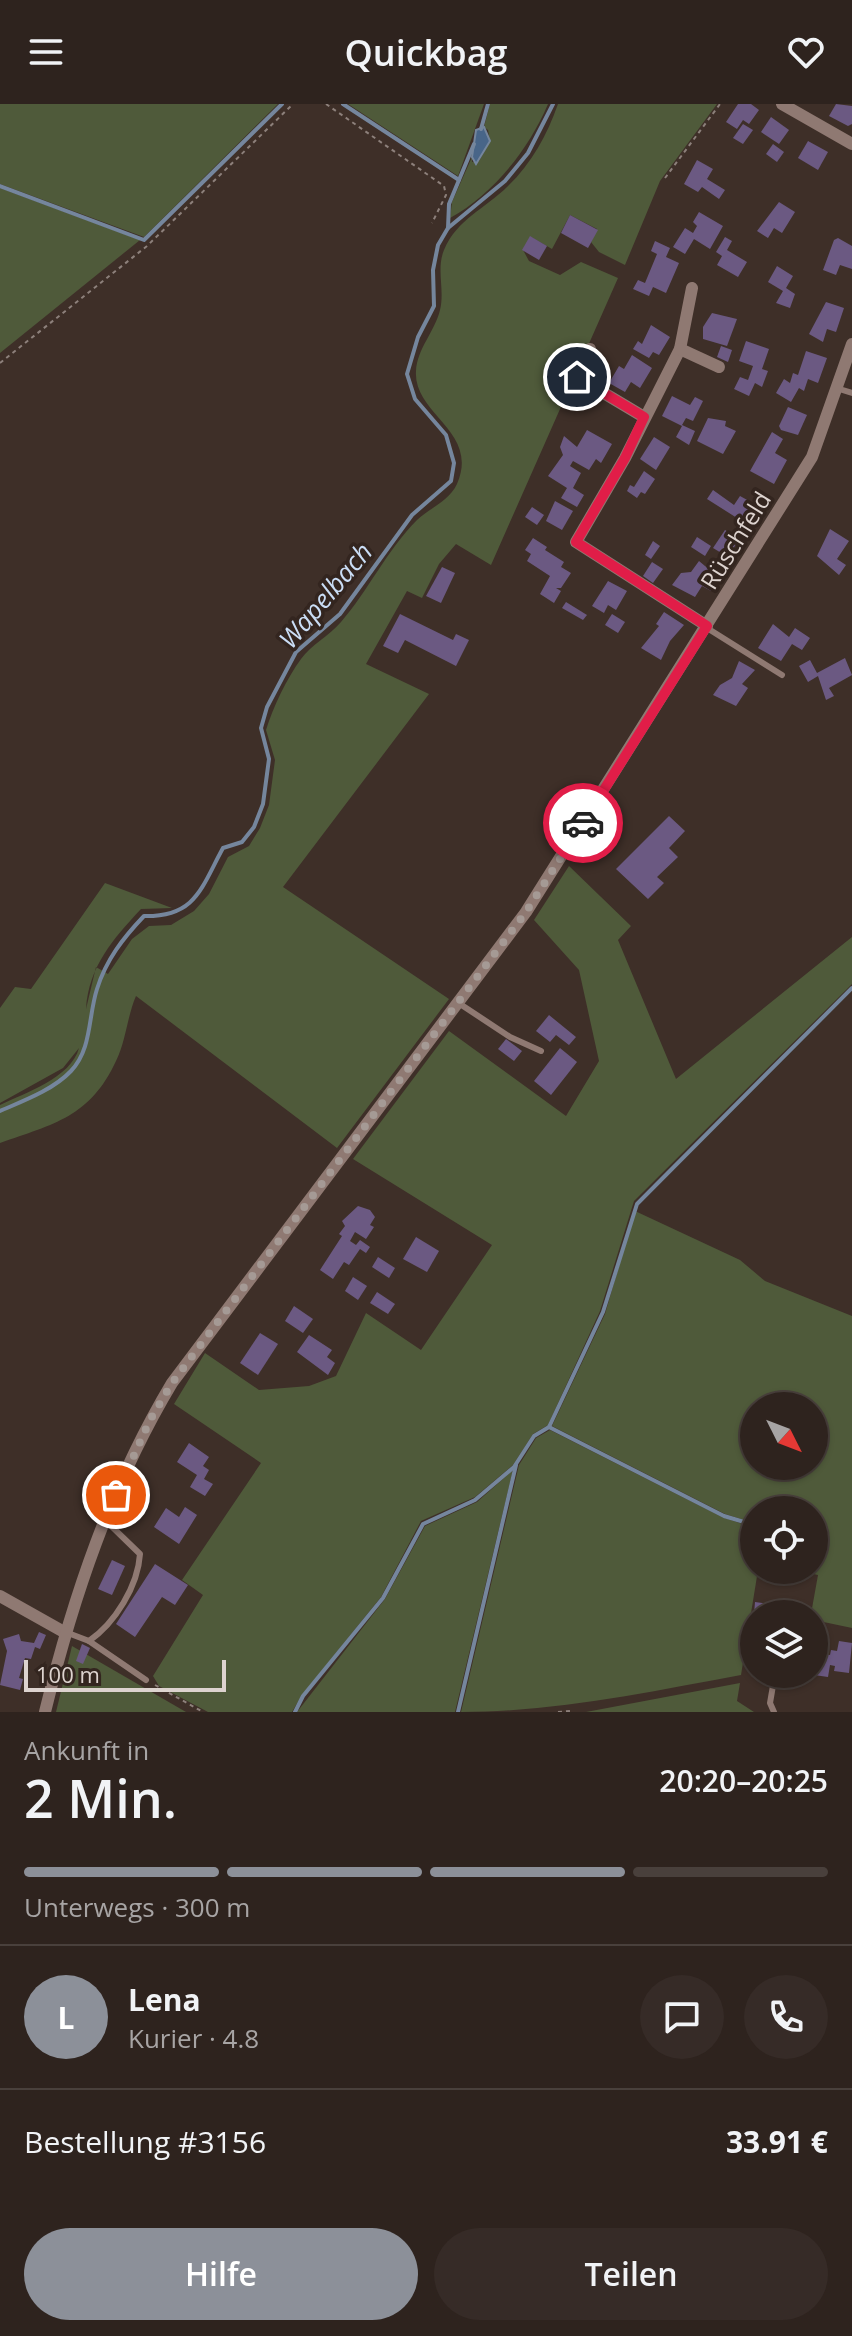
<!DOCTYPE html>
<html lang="de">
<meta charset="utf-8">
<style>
body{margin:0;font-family:"Open Sans",sans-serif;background:#362b27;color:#f1f3f6;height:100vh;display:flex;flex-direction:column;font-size:30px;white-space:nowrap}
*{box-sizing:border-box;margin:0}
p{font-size:26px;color:#a7a4a4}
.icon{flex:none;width:44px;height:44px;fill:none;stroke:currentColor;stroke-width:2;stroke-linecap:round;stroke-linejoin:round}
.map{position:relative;height:1608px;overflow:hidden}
.drawer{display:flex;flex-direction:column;background:#2e231e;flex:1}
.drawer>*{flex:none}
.needle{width:52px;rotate:132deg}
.buttons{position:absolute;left:740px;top:1288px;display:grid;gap:16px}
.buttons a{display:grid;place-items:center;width:88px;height:88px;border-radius:50%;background:#2e231e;box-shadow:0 2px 6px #0004,0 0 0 2px #49403c;font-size:40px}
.scale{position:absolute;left:24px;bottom:20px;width:202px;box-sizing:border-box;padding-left:8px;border:4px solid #ddd3cf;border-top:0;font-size:22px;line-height:28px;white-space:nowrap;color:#ddd3cf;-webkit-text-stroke:6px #33251f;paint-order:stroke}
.pin{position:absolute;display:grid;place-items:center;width:68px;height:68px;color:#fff;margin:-34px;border:4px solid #fff;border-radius:50%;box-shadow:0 2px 8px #0007}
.courier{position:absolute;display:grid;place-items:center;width:80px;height:80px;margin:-40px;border:6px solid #e11d48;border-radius:50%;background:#fff;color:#222;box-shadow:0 2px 10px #0007}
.head em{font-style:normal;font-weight:600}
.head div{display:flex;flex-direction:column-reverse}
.head{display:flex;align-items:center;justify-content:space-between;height:136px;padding:0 24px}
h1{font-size:52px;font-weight:600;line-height:60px}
.bar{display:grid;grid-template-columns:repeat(4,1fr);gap:12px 8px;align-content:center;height:96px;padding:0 24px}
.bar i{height:10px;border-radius:6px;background:#49403c}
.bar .selected{background:#8c9099}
.bar p{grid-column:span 4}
.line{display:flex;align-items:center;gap:20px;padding:0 24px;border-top:2px solid #49403c}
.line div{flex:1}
.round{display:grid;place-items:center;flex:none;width:84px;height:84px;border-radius:42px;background:#362b27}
.action{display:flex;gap:16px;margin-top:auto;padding:16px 24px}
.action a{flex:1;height:92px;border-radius:48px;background:#8c9099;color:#fff;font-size:32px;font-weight:600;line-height:92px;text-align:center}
.action a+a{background:#362b27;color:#f1f3f6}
header{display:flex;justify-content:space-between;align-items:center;height:104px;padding:0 24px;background:#2e231e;font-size:36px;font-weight:600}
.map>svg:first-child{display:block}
.green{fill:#4f5a3a;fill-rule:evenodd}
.water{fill:#486588;stroke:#75869d;stroke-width:2}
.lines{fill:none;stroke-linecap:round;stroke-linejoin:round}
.stream{stroke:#75869d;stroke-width:4}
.building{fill:#6b5982}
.path{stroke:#8d807b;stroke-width:2;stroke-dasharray:4 4;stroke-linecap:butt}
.lane{stroke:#8f7972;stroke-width:6}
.street{stroke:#8f7972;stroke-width:12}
.done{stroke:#a59a95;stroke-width:8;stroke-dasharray:0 14.4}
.route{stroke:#e11d48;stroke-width:10}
.labels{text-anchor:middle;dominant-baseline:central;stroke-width:7;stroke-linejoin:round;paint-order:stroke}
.street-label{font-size:24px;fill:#ddd3cf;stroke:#33251f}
.water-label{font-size:26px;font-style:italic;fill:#caddf5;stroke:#33251f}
</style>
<header><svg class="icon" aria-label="menu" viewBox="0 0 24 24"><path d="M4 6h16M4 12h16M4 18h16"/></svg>Quickbag<svg class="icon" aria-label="heart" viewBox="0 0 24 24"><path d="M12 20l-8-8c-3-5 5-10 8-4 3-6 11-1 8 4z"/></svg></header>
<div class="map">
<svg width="852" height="1608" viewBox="0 0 852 1608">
<rect width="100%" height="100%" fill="#3e2f28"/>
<g class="green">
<path d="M0,0H278L144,133L0,80Z"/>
<path d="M348,0H484L458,72Z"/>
<path d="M490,0H548C528,47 492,91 450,114L452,98L472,53V58L479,57L490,37L488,26L484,23Z"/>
<path d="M558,0H717L660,77L625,161L599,148L591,138L597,125L570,111L552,145L531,133L523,146L529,157L560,171L581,158L618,174L491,461L456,440L439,460L422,494L407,487L366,560L429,590L283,783L449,895L337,1044L136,892C127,913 126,937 116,957C90,1013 54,1020 0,1039V1001C25,989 71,974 79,944L63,964L0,999V904L15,883L31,885L105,779L172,804L141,805C113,835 89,862 86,905L96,863L108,870L132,835L149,822L171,821L194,807L209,790L228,753L249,742L260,724L269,701L275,656L266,626C273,603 287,574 301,555C311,541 329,532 341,518C368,487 387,446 417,416C430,404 449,397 457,380C480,327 413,311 416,267C417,245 435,227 440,206C445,186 436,165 444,146C457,115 485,105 508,82C532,59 547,31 558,0Z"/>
<path d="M0,84L140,136L0,249Z"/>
<path d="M569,762L631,822L618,836L676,975L852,833V880L634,1097L600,1207L548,1321L533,1330L513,1361L475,1393L421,1417L381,1493L302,1591L292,1608H208L159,1582L153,1572L203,1491L182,1476L261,1359L174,1300L205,1249L259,1286L309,1282L336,1272L366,1209L421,1246L492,1141L353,1055L449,927L566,1012L599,957L579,866L534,816Z"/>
<path d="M635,1107L740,1156L765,1177L852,1212V1524L814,1516L811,1510L818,1471L795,1466H814V1406H754V1419L725,1410L552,1322L605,1210ZM754,1302H814V1362H754Z"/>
<path d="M550,1326L722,1413L754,1424V1466H758L741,1571C648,1588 556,1608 461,1608L519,1361L536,1334Z"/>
<path d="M513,1366L455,1608H297L385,1495L425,1422L477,1398Z"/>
<path d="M72,1542L186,1608H56Z"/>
<path d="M740,1579L737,1597L754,1608H586Z"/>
</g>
<path class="water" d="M484,23L490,37L476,60L472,53L476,26Z"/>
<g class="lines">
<g class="stream">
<path d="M343,0L459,76"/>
<path d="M481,25L488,0"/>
<path d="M0,82L144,136L282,0"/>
<path d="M448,124L449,100L474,40"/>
<path d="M0,1007C23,997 53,986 71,967C92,945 88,913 97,885C106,856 123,834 144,812C196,813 201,784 223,744L242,738L254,723L263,700L269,655L261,624L267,603L296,548L340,510L412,411L451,377L454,359L446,331L415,295L407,270L418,233L434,202L433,166L438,141L448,124L505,77L528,49L553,0"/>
<path d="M549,1323L724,1412L754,1421"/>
<path d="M295,1608L303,1592L383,1494L423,1420L475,1396L514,1363L534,1332L549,1323L603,1208L637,1100L852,884"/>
<path d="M458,1608L516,1361"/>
</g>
</g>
<g class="building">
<path d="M738,0H751L759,6L749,20L743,16L737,25L726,18Z"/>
<path d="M836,0L852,2V20L848,22L829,12Z"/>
<path d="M771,13L789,26L779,40L761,28Z"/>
<path d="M743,20L753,26L743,40L733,34Z"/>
<path d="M808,37L828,48L818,66L798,54Z"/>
<path d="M773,40L784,48L777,58L766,50Z"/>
<path d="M697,56L713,65L707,75L725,86L719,95L702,83L698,88L684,80Z"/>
<path d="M779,98L795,108L782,129L774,124L768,134L757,127Z"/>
<path d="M699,108L723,122L710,145L694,135L685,150L673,143L685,124L693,129L697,122L693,118Z"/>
<path d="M570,111L598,126L588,144L561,129Z"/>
<path d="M530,132L547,142L539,156L522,146Z"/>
<path d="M725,133L732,137L727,146L747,158L738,173L717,161L722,152L716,148Z"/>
<path d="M838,134L852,142V165L840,161L836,171L823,166L834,136Z"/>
<path d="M655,137L670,144L666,153L679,159L666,189L653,183L649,192L633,185L638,176L645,179L657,150L651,147Z"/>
<path d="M777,162L793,172L786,184L795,190L790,204L776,199L783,187L768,178Z"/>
<path d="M826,198L844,204L836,228L827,225L823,238L809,230Z"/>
<path d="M712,209L737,215L727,242L703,235V223Z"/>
<path d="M651,221L670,233L659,251L653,248L649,254L633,245L638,237L642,240Z"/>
<path d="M746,237L769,245L762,265L768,267L762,283L755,279L749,292L734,285L740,273L748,276L753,262L739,257Z"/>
<path d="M721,242L732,246L728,258L717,253Z"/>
<path d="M806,247L827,254L818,279L808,275L804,287L799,284L791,298L776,289L784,275L790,279L793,269L798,271Z"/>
<path d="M632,251L652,264L640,284L631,278L625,288L609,279L619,262L624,265Z"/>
<path d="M672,292L690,301L695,293L703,297L693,317L686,314L682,321L695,327L689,341L676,333L682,322L662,312Z"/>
<path d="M788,303L807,311L798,331L781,326L779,322Z"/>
<path d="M708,314L726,317L725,322L736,327L723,350L697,337Z"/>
<path d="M587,326L612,340L601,359L596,355L589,366L573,357L570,362L581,369L573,384L584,391L577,403L561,394L567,384L548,372L563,351L560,343L564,332L577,343Z"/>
<path d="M772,328L783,335L775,349L787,356L774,380L750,367Z"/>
<path d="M654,333L670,343L656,366L640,355Z"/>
<path d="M644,367L655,375L645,390L641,388L637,394L627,387L630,381L634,383Z"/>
<path d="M713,386L734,401L740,392L760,403L748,421L707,395Z"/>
<path d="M555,397L573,407L562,426L546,417Z"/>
<path d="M532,403L544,411L537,421L525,413Z"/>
<path d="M830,425L849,437L837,455L846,461L839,471L817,452Z"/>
<path d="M725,426L739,435L728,453L713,444Z"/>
<path d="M697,433L711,442L705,452L691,443Z"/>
<path d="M533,434L547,443L545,446L564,458L561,463L571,469L561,484H556L561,487L554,499L540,490L550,472L527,457L531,450L525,446Z"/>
<path d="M653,437L660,442L651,455L645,451Z"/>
<path d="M699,457L717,472L722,469L711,487L702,482L695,493L672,481L681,469L691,468Z"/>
<path d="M652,458L663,465L653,479L643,472Z"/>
<path d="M442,463L455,469L441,499L426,492Z"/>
<path d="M608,477L627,487L616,506L608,501L604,509L592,502Z"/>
<path d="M566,498L587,511L583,516L562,504Z"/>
<path d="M664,508L684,521L670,537L661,556L641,544L659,522L656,520Z"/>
<path d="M400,510L453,536L456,530L469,536L456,562L405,536L398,549L383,542Z"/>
<path d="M612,510L625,518L618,529L605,521Z"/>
<path d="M773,520L789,533L795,524L810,534L802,546L792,540L781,557L758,544Z"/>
<path d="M845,554L852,571L829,584L834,592L826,596L818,572L808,578L799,562L810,556L817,569Z"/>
<path d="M739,557L755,566L742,580L748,584L736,602L713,591L720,581L732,574Z"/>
<path d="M669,712L685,727L669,744L678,753L657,773L664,779L648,795L616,765Z"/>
<path d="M549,911L576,933L569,941L556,931L550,938L536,927Z"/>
<path d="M506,935L522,947L514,957L498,945Z"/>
<path d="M560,944L577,958L551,991L534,977Z"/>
<path d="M358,1102L370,1106L375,1113L370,1121L374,1123L366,1135L355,1128L350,1137L356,1141L360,1136L370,1143L366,1149L360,1145L349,1161L344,1158L333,1175L320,1166L342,1132L339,1130L345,1122L342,1117Z"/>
<path d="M416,1133L439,1147L427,1168L403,1155Z"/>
<path d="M378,1153L395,1164L389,1174L372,1163Z"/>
<path d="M353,1173L367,1182L358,1196L345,1187Z"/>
<path d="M377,1188L395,1200L388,1210L370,1199Z"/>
<path d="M294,1202L313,1215L303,1229L285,1217Z"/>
<path d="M260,1229L278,1240L258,1271L240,1259Z"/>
<path d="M309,1231L332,1246L327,1253L335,1259L328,1271L297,1248Z"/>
<path d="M189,1339L209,1353L203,1362L209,1366L204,1375L213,1380L205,1392L190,1383L197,1371L177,1358Z"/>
<path d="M185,1403L197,1411L179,1440L154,1423L166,1404L179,1413Z"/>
<path d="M112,1456L125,1462L112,1491L98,1485Z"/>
<path d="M155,1460L188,1481L175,1501L162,1493L135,1533L116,1520Z"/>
<path d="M785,1497L791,1498L789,1510H754L755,1498L784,1502Z"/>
<path d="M39,1528L46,1531L40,1545L35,1543L31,1555L25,1554L19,1574L23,1575L20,1586L0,1581L7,1547L3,1535L19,1530L21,1537L34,1539Z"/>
<path d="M839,1537L852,1539L849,1569L834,1567L835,1562L830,1561L828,1573L814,1571V1548L830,1551L831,1546L837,1547Z"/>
<path d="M82,1540L90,1544L83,1560L76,1557Z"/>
</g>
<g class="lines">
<g class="path">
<path d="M326,0L444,82L446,91L432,119"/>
<path d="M665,74L720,0"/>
<path d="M0,259L147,142L293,0"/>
<path d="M155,1581L203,1608"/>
<path d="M558,1608L570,1607"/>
</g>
<g class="lane">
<path d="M836,284L852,289"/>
<path d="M707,524L782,571"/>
<path d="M457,898L510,933L541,947"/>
<path d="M68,1529L89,1537C115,1519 138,1482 140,1450L105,1416"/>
<path d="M89,1537L146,1576"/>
<path d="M774,1608L770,1599L775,1570"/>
</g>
<g class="street">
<path d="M782,0L852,40"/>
<path d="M692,184L680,245L625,354L576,438L707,522"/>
<path d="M590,245L577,273L644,313"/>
<path d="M680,245L719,263"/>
<path d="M0,1492L64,1528"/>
<path d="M45,1608C73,1493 111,1381 172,1279L526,808L812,353L852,240"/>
</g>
</g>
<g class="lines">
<path class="done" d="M116,1391L150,1316L172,1279L526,808L583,719"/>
<path class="route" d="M577,273L644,313L625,354L576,438L707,522L583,719"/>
</g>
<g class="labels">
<g class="street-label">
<text transform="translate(735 436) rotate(-58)">Rüschfeld</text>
</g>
<g class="water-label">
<text transform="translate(325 491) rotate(-50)">Wapelbach</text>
</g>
</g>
</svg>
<div class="buttons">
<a><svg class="needle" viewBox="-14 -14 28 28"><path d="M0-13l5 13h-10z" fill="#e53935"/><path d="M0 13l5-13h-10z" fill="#a7a4a4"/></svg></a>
<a><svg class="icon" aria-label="locate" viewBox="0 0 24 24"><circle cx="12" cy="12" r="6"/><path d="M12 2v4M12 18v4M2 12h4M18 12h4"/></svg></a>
<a><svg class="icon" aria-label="layers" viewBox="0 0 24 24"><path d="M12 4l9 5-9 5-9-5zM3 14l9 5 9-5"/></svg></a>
</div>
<div class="scale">100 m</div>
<div class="pin" style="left:116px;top:1391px;background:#ea580c"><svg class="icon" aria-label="bag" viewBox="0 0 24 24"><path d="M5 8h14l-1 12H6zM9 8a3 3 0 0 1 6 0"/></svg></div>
<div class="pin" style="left:577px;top:273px;background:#1f2937"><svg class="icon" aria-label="home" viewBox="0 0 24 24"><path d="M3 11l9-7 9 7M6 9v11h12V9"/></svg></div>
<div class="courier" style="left:583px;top:719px"><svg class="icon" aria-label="car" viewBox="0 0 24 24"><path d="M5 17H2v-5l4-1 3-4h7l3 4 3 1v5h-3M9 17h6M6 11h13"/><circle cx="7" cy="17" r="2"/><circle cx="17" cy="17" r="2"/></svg></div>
</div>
<section class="drawer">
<div class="head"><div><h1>2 Min.</h1><p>Ankunft in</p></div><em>20:20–20:25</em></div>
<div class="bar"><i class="selected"></i><i class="selected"></i><i class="selected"></i><i></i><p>Unterwegs · 300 m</p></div>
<div class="line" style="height:144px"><b class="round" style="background:#8c9099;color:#fff">L</b><div><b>Lena</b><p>Kurier · 4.8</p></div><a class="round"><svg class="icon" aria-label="chat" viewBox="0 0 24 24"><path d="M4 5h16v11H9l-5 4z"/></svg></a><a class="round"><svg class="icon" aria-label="phone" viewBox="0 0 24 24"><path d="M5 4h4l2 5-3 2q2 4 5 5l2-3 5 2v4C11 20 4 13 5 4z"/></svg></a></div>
<div class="line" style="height:104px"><div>Bestellung #3156</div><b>33.91 €</b></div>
<div class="action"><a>Hilfe</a><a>Teilen</a></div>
</section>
